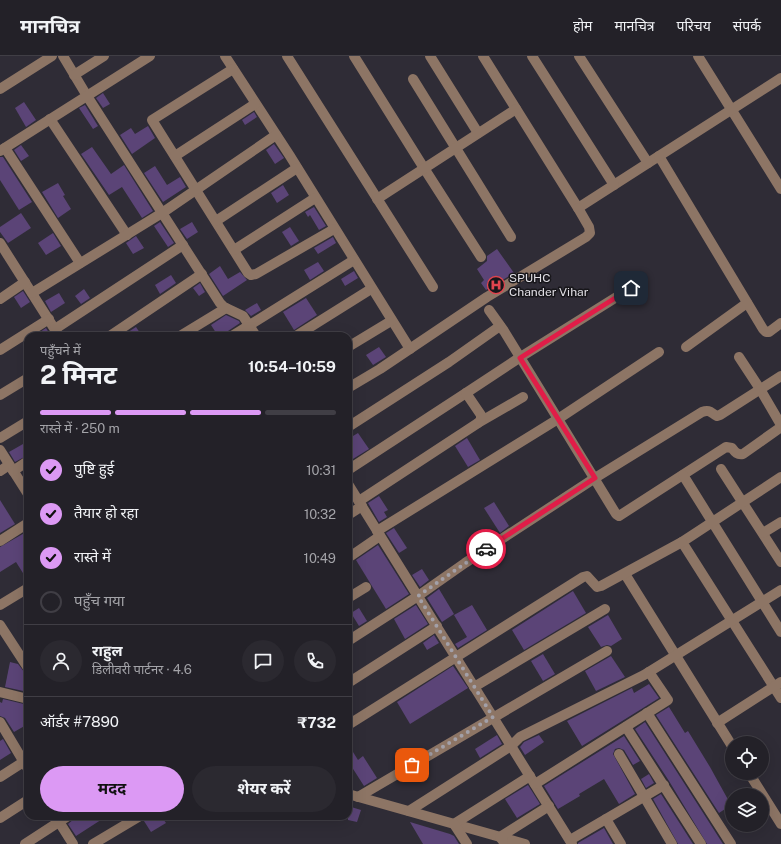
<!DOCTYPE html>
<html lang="hi">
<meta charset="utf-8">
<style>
body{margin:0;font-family:"Public Sans","Noto Sans Devanagari",sans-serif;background:#2b2930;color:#f1f3f6;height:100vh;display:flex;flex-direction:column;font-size:15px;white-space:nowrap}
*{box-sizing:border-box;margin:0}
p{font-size:13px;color:#a3a3a8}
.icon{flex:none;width:22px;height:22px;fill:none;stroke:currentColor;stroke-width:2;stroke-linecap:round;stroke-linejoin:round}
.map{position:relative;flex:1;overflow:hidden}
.sheet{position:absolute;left:24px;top:276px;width:328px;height:488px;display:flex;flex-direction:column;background:#232128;border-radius:12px;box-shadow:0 4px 16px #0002,0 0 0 1px #403e45}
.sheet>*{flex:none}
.controls{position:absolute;left:725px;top:680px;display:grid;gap:8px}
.controls a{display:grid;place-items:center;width:44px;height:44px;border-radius:50%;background:#232128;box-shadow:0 4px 16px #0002,0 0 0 1px #403e45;font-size:20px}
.pin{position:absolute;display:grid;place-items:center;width:34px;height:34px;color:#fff;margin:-17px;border-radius:8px;box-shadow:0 2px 6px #0006}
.courier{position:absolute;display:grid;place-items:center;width:40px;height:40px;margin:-20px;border:3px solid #e11d48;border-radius:50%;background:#fff;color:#222;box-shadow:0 1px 5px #0007}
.overview em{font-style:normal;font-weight:700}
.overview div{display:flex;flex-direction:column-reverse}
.overview{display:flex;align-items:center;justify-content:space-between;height:68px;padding:0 16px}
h1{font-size:26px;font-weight:700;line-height:30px}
.bar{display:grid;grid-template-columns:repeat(4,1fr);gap:6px 4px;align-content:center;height:48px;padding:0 16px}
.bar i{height:5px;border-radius:3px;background:#403e45}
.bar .active{background:#dc99f4}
.bar p{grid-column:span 4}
.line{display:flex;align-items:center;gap:10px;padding:0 16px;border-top:1px solid #403e45}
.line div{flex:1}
.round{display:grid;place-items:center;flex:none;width:42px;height:42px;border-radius:21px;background:#2b2930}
ol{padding:0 16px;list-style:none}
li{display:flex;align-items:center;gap:12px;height:44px}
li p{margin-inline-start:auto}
li .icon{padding:4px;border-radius:50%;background:#dc99f4;color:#111;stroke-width:4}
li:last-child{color:#a3a3a8}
li i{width:22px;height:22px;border:2px solid #403e45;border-radius:50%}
.primary-button{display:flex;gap:8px;margin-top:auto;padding:8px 16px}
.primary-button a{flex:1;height:46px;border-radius:24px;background:#dc99f4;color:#111;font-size:16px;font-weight:700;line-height:46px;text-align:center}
.primary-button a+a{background:#2b2930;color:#f1f3f6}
header{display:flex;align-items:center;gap:24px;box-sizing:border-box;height:56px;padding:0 20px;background:#232128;border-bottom:1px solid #403e45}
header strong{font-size:19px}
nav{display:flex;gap:22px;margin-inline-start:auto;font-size:14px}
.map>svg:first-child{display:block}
.building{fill:#5b4477}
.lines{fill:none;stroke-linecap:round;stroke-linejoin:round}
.minor{stroke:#8d7565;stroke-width:10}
.done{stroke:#a3a0a8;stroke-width:4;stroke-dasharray:0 7.2}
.route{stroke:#e11d48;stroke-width:5}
.labels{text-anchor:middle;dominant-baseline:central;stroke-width:3;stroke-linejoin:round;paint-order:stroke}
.poi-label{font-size:12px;fill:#e1dfe5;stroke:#17161a;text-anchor:start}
</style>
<header>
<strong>मानचित्र</strong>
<nav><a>होम</a><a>मानचित्र</a><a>परिचय</a><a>संपर्क</a></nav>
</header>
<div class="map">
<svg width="781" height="788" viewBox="0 0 781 788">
<rect width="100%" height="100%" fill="#2f2c36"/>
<g class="building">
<path d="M103,37L110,48L103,52L96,42Z"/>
<path d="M24,46L36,64L26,71L15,52Z"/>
<path d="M85,49L98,70L93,73L79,52Z"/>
<path d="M254,56L257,61L245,69L242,64Z"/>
<path d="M148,70L155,82L132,98L120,79L131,72L135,78Z"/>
<path d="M274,88L284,102L275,108L266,94Z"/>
<path d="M21,89L29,100L21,105L14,94Z"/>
<path d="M92,91L111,118L124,109L153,155L142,162L122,131L109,139L81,98Z"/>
<path d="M0,101H3L32,146L19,154L0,124Z"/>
<path d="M155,110L167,129L180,121L186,131L163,146L144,117Z"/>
<path d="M58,127L65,139L63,140L71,153L58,162L42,136Z"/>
<path d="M283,129L289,139L277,147L271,137Z"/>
<path d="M314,151L326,170L319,174L310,159L308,161L305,156Z"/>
<path d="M21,157L31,172L8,187L0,176V171Z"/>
<path d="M160,166L174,187L168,191L154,170Z"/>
<path d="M192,166L198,176L187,183L180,173Z"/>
<path d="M290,171L299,185L291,190L282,176Z"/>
<path d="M53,177L61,190L46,199L38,187Z"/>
<path d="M136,180L144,192L133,198L126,187Z"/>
<path d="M333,181L336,187L318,198L314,192Z"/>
<path d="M497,193L514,217L486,234L481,227L484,224L477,213L487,205V200Z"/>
<path d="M318,206L324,215L310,224L304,214Z"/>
<path d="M220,210L228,223L240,216L247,224L223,240L209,218Z"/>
<path d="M354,215L358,222L345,230L341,223Z"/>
<path d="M171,219L176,227L160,238L155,229Z"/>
<path d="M200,227L205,236L199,240L193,232Z"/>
<path d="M84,233L90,242L81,248L75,240Z"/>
<path d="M23,235L30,246L21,252L14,241Z"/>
<path d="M59,237L65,247L51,256L45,245Z"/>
<path d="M306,242L317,259L294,274L283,256Z"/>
<path d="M257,247L261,254L251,260L245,254Z"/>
<path d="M226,259L239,265L240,267L228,275L226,280H218L211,269Z"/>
<path d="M136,271L142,280H122Z"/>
<path d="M46,272L51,280H34Z"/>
<path d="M379,291L386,301L373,309L366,299Z"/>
<path d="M358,377L369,393L348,406V383Z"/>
<path d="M467,382L480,404L468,411L455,390Z"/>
<path d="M23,388L28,396V399L15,406L9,396Z"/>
<path d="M379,440L388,454L384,456L387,461L379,466L368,447Z"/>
<path d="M0,444L15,468L0,477Z"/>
<path d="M494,446L509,470L500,477L484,452Z"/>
<path d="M394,472L407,492L399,497L386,477Z"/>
<path d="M28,475V525L16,506L0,516V491Z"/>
<path d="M378,489L409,538L386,553L356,504Z"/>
<path d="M422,513L429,524L420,531L412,519Z"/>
<path d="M439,533L454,558L442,566L427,542Z"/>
<path d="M573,535L586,557L524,594L512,574Z"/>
<path d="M416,549L428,568L405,583L394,563Z"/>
<path d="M472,549L487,574L458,592L455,588L467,581L454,559Z"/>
<path d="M359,552L367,565L359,570L351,557Z"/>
<path d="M608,559L622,583L611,590L607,589L601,591L588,571Z"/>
<path d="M434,579L439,587L427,594L423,587Z"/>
<path d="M543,598L555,618L543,625L531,605Z"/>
<path d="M611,600L625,621L596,635L585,615Z"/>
<path d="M10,606L18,608L28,621V636L5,631Z"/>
<path d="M453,610L468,632L410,668L397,646Z"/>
<path d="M649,628L659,642L582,690L567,665L632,632L634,637Z"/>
<path d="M3,643L28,649V668L14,676L5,662L0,660V646L2,647Z"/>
<path d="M669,651L685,677L688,675L710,711L731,749L719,757L656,659Z"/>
<path d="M645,666L723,788H707L669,725L635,673Z"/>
<path d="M497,679L502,688L480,702L475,693Z"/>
<path d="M539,679L544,686L525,699L520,691L524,686Z"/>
<path d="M624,680L640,705L633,709L624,694L619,692L615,693L613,698L635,738L619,748L604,723L579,738L580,740L558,753L544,730Z"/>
<path d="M3,683L11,697L0,704V685Z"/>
<path d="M348,688L358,704L363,700L377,722L364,730L348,705Z"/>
<path d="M649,718L654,727L646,732L641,723Z"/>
<path d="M528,729L540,748L517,762L505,743Z"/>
<path d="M661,738L693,788H678L653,743Z"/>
<path d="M348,750L361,754L357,766L348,764Z"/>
<path d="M74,760H107L76,780L68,768L74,763Z"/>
<path d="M149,760H161L166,767L151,776L144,765Z"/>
<path d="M410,766L450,778L454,780L459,788H423Z"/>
<path d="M604,772L613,788H578V787Z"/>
</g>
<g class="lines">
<g class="minor">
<path d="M63,0L87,40L220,247L224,251L243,260L256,280"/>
<path d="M225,0L290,100L410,293"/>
<path d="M287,0L433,231"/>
<path d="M354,0L422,109L481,201"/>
<path d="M430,0L478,77"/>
<path d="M483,0L578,152L659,100L763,273L766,276H769L781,267"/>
<path d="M532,0L614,129"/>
<path d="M579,0L648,107"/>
<path d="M698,0L781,133"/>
<path d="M233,13L152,64L248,217L251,219L256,218L334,173"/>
<path d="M74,19L104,0"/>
<path d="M413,23L511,181"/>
<path d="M0,33L52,0"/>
<path d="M50,63L127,179"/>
<path d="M5,92L80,207"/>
<path d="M0,95L150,0"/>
<path d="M175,100L255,48"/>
<path d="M659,100L781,22"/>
<path d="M377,143L516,53"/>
<path d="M216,165L297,112"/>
<path d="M0,187L59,280"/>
<path d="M234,194L315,142"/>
<path d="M32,237L162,157L276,79"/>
<path d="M0,243L25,226"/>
<path d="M489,254L504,275L558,363L616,458L619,460L726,391L732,392C735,396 737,399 743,398L781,371"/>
<path d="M55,273L183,189"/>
<path d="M110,280L202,218"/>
<path d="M180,280L226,252"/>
<path d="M232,280L354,204"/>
<path d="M296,280L371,233"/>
<path d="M348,291L391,265"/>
<path d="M686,291L747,247"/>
<path d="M0,294L49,263"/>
<path d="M739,301L760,333L781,369"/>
<path d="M348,332L380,313L487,241L586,181L590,177L589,171L578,152"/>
<path d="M0,339L28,322"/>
<path d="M478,367L523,341"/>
<path d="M348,371L449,306L500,270"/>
<path d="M0,382L28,365"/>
<path d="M0,394L28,438"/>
<path d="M721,413L781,506"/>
<path d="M348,414L466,337"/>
<path d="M0,415L9,409"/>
<path d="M13,415L28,405"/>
<path d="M683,419L781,576"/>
<path d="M781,421L682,486L781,642"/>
<path d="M348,428L572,788"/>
<path d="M359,445L478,367L481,364V359L466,337L519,302L631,232"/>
<path d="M348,459L362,450"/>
<path d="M377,475L558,363L659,296"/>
<path d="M763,477L781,466"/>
<path d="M0,485L28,467"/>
<path d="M348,502L380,480"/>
<path d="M625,518L732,690"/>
<path d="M348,542L366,531"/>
<path d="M0,549L28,532"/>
<path d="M0,569L28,612"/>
<path d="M348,585L418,540L465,507L595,422L702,356C710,353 711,357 717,360L720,359L781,320"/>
<path d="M348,627L437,570"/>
<path d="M474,631L605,553"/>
<path d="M0,636L28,643"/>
<path d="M647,657L731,788"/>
<path d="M0,666L28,713"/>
<path d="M717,667L781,626"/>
<path d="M348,669L583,521L587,520L597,531L601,530L682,486"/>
<path d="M626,671L701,788"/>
<path d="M619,698L672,788"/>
<path d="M749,717L781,768"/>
<path d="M0,721L28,703"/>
<path d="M535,728L668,644L649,616"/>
<path d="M348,738L525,788"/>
<path d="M358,741L607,595"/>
<path d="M409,755L511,690L520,681L644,619L781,534"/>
<path d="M56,761L73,788"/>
<path d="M0,762L28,744"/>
<path d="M606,763L621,788"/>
<path d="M454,768L530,720"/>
<path d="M454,768L467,788"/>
<path d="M570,784L664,729"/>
<path d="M503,785L500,781L549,750"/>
<path d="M25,788L68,760"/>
<path d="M93,788L140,760"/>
</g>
</g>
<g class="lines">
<path class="done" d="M412,709L493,661L418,540L486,493"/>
<path class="route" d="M486,493L595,422L520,302L631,232"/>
</g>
<defs>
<g id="hospital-ring" transform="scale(0.9)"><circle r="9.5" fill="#17161a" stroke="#e0444e" stroke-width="1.5"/><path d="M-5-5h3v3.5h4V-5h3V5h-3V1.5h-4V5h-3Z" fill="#e0444e"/></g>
</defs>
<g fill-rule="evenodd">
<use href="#hospital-ring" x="496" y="229"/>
</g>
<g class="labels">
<g class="poi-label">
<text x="509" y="222">SPUHC<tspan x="509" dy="14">Chander Vihar</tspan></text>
</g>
</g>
</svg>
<div class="controls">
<a><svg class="icon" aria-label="locate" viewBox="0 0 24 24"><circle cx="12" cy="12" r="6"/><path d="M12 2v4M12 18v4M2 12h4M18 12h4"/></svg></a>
<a><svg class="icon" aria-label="layers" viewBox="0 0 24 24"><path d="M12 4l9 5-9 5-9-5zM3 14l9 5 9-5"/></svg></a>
</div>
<div class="pin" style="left:412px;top:709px;background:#ea580c"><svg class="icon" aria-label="bag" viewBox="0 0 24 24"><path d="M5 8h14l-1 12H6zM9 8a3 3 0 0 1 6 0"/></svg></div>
<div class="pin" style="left:631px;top:232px;background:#1f2937"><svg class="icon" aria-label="home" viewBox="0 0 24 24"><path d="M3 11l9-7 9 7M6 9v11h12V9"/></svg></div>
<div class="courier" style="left:486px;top:493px"><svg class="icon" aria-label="car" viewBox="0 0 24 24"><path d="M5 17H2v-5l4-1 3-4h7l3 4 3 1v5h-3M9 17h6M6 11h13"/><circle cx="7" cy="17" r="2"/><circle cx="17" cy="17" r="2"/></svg></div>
<section class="sheet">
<div class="overview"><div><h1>2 मिनट</h1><p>पहुँचने में</p></div><em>10:54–10:59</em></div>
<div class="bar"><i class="active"></i><i class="active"></i><i class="active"></i><i></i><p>रास्ते में · 250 m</p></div>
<ol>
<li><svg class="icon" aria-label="check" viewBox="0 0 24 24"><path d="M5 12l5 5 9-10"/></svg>पुष्टि हुई<p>10:31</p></li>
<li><svg class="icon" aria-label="check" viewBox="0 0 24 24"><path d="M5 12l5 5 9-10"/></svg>तैयार हो रहा<p>10:32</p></li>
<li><svg class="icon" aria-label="check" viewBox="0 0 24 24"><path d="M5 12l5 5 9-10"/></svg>रास्ते में<p>10:49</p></li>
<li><i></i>पहुँच गया</li>
</ol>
<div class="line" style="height:72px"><a class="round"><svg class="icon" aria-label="person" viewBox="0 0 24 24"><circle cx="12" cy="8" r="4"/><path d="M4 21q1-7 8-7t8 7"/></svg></a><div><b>राहुल</b><p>डिलीवरी पार्टनर · 4.6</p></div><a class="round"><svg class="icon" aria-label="chat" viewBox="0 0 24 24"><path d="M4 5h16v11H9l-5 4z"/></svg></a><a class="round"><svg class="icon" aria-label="phone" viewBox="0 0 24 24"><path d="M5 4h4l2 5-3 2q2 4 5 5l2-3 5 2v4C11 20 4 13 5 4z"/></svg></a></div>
<div class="line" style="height:52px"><div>ऑर्डर #7890</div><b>₹732</b></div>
<div class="primary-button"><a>मदद</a><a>शेयर करें</a></div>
</section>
</div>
